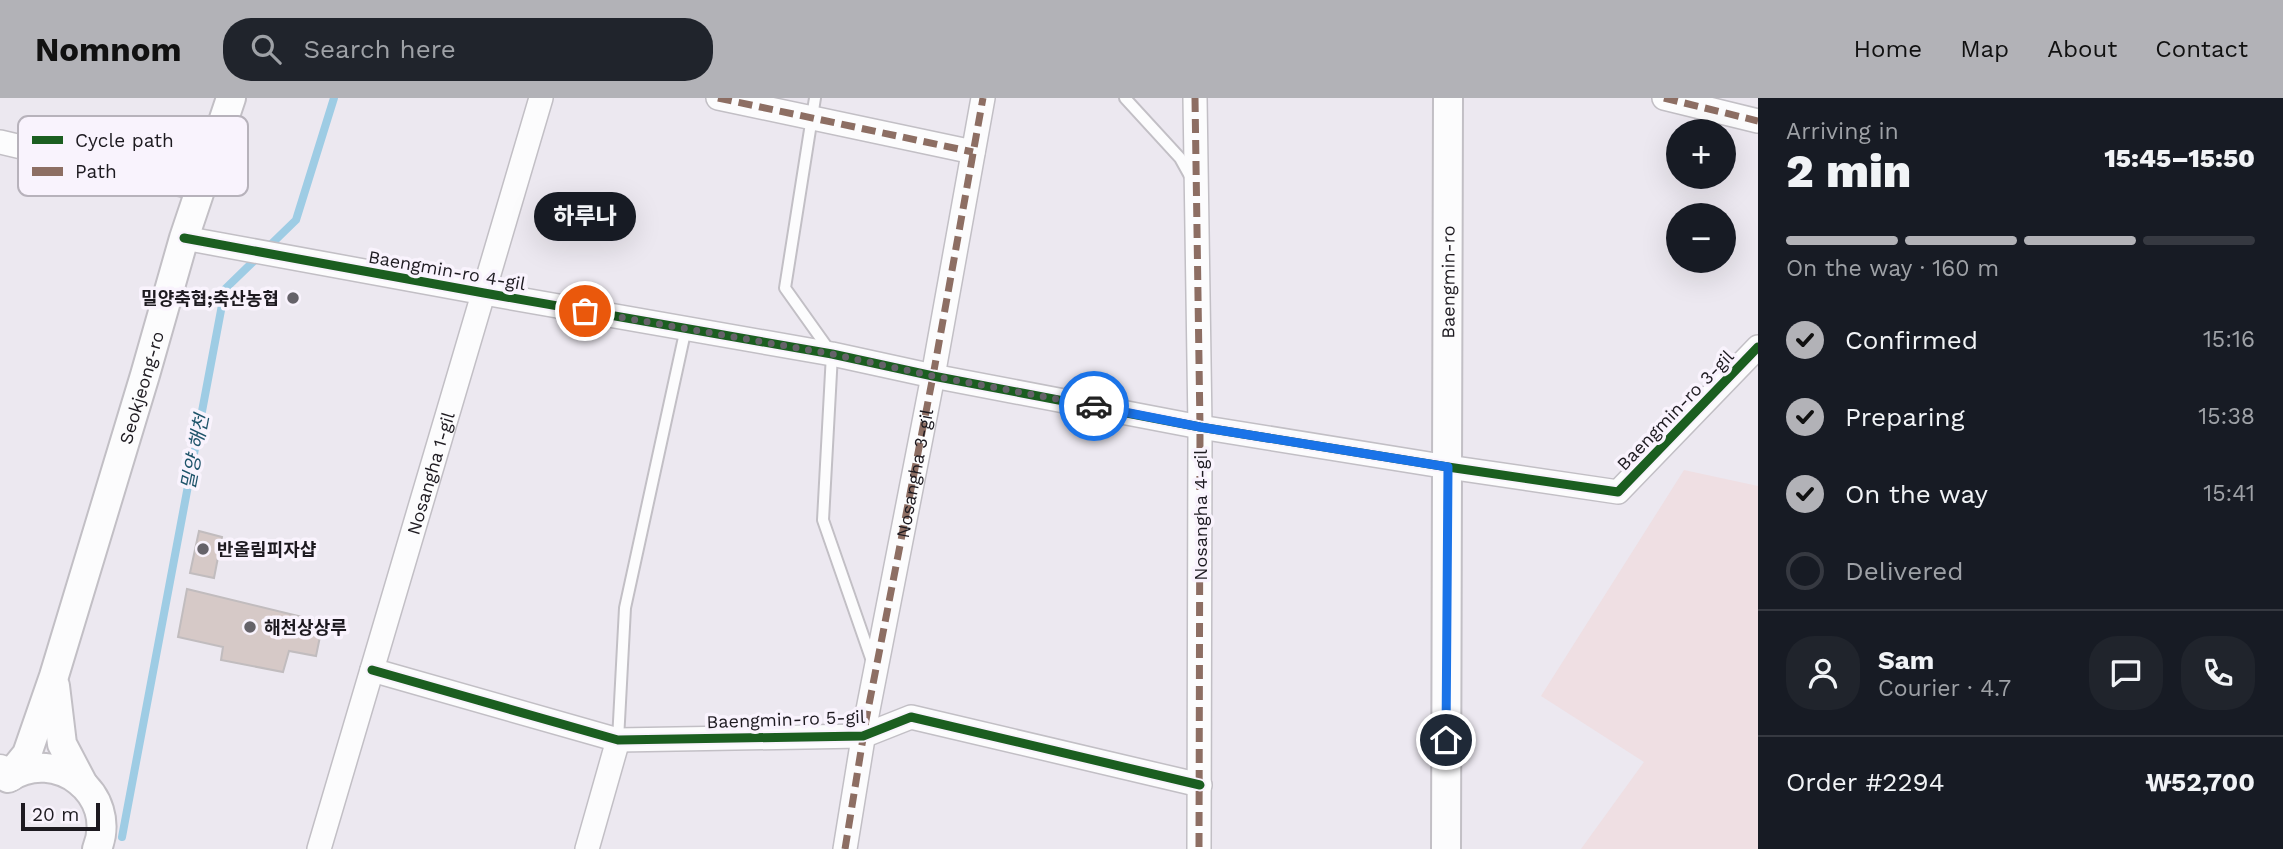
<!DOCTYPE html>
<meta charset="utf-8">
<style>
body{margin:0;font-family:"Work Sans","Noto Sans KR",sans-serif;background:#20242c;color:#f1f3f6;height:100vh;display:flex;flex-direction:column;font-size:26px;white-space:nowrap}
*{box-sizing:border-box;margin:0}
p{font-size:23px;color:#9ea1a6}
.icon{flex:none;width:38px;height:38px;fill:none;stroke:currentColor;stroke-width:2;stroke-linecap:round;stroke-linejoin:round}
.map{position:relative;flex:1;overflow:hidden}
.details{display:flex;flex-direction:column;background:#171b24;width:525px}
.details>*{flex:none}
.buttons{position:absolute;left:1666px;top:21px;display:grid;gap:14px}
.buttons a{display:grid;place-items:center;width:70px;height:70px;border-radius:50%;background:#171b24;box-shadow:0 7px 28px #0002;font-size:35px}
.scale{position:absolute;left:21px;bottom:18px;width:79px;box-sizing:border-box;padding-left:7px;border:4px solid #1d1a20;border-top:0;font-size:19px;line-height:24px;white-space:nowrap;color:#1d1a20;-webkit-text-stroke:5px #f9f3fd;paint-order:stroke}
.pin{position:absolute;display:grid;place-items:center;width:60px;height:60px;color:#fff;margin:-30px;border:4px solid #fff;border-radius:50%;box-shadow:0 2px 7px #0007}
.courier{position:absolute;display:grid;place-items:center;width:70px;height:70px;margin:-35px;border:5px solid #1a73e8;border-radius:50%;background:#fff;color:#222;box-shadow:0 2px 9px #0007}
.bubble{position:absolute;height:49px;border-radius:24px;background:#171b24;box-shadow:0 7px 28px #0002;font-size:23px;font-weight:800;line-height:49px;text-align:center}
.headline em{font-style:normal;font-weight:800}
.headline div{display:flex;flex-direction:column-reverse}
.headline{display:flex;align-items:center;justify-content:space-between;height:119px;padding:0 28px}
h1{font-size:46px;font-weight:800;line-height:52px}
.bar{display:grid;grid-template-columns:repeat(4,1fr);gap:10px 7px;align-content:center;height:84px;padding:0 28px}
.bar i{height:9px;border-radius:5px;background:#363941}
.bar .on{background:#b2b2b7}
.bar p{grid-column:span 4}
.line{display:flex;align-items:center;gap:18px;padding:0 28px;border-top:2px solid #363941}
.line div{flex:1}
.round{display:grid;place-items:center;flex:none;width:74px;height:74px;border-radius:28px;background:#20242c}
ol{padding:0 28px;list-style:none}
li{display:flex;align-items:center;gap:21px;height:77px}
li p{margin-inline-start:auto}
li .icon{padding:7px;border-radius:50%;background:#b2b2b7;color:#111;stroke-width:4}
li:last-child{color:#9ea1a6}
li i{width:38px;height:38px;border:4px solid #363941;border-radius:50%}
header{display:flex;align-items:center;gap:42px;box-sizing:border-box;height:98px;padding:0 35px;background:#b2b2b7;color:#111}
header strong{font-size:33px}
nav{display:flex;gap:38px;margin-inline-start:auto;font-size:24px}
.search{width:490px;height:63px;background:#20242c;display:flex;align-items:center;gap:18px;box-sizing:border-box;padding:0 24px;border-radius:28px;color:#9ea1a6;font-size:26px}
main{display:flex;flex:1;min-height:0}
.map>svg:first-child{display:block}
.education{fill:#efdfe3}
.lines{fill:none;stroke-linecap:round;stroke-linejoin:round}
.stream{stroke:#9ecce4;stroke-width:8}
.building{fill:#d6c9c7;stroke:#c1bcbe;stroke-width:2}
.service-casing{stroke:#c2bfc5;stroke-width:14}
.minor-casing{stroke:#c2bfc5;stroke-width:26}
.tertiary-casing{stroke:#c2bfc5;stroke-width:32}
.secondary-casing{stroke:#c2bfc5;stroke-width:35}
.service{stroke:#fcfcfd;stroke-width:10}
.minor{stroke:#fcfcfd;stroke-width:23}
.tertiary{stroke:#fcfcfd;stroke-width:28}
.secondary{stroke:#fcfcfd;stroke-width:32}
.quiet{stroke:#8d6e63;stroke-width:7;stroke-dasharray:14 7;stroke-linecap:butt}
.cycleway-casing{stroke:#f9f3fd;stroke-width:13}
.cycleway{stroke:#1b5e20;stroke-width:9}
.done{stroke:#656269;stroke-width:7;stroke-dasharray:0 12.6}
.route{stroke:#1a73e8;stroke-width:9}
.poi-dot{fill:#656269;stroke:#f9f3fd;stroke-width:2.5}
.labels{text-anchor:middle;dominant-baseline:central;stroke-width:7;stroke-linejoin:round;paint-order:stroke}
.street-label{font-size:18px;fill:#1d1a20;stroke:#f9f3fd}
.poi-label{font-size:18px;font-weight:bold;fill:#1d1a20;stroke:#f9f3fd;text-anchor:start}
.water-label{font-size:19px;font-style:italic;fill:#1d5369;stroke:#f9f3fd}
.key{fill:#f9f3fd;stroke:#b7b2bb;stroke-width:2}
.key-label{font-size:19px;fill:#1d1a20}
</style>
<header>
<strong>Nomnom</strong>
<div class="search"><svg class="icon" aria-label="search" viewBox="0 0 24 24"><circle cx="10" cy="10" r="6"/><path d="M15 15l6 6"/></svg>Search here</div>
<nav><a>Home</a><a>Map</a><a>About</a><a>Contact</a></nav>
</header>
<main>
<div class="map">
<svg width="1758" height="751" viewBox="0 0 1758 751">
<rect width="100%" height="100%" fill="#ece8f0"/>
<path class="education" d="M1684,372L1758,388V751H1581L1644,664L1541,598Z"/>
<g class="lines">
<path class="stream" d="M122,739L225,191L296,122L334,0"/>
</g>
<g class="building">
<path d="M199,433L222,439L214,480L190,475Z"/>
<path d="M187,491L323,524L316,558L289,553L283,574L221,562L223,549L178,539Z"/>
</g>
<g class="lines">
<g class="service-casing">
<g id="service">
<path d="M815,0L785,190L832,256L823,422L872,563"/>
<path d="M1125,0L1180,60L1190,78"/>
<path d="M618,642L625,510L686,230"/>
</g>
</g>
<g class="minor-casing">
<g id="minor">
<path d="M718,0L973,54"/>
<path d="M1195,0L1200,329L1199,751"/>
<path d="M1664,0L1758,23"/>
<path d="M0,44L200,91"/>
<path d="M184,140L484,195L832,256L933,278L1200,329L1448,369L1618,394L1758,249"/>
<path d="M372,572L618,642L863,638L911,619L1200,687"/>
<path id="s1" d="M319,751L541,0"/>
<path d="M587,751L618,642"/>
<path id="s2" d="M845,751L866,622L933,278L983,0"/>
</g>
</g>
<g class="tertiary-casing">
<g id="tertiary">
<path d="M55,588L62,646L83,686"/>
<path id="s3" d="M10,677L27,656L54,578L145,277L184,140L231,0"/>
<path d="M8,680C56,648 119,696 97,751"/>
<path id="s4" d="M1446,751L1448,0"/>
</g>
</g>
<g class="secondary-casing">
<path id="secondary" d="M0,673L10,677"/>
</g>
<use href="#service" class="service"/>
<use href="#minor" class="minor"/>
<use href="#tertiary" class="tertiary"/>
<use href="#secondary" class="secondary"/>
<g class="quiet">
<path d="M718,0L973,54"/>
<path d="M1195,0L1200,329L1199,751"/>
<path d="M1664,0L1758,23"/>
<path d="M845,751L866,622L933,278L983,0"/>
</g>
<g class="cycleway-casing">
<g id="cycleway">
<path d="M184,140L484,195L832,256L933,278L1200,329L1448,369L1618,394L1758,249"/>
<path d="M372,572L618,642L863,638L911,619L1200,687"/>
</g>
</g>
<use href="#cycleway" class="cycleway"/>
</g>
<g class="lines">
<path class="done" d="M585,213L832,256L933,278L1094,308"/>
<path class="route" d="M1094,308L1200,329L1448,369L1446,642"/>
</g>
<g class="poi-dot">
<circle cx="293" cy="200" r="7"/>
<circle cx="203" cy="451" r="7"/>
<circle cx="250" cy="529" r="7"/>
</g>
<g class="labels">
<g class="street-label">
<text transform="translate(447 172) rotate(10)">Baengmin-ro 4-gil</text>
<text stroke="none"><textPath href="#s4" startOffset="567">Baengmin-ro</textPath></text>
<text stroke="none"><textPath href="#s3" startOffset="411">Seokjeong-ro</textPath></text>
<text transform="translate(1675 312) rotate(-46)">Baengmin-ro 3-gil</text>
<text stroke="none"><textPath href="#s2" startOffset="382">Nosangha 3-gil</textPath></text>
<text stroke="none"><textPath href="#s1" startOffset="392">Nosangha 1-gil</textPath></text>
<text transform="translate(1200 417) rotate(-90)">Nosangha 4-gil</text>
<text transform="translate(786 621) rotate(-2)">Baengmin-ro 5-gil</text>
</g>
<g class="poi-label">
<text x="279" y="200" text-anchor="end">밀양축협;축산농협</text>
<text x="217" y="451">반올림피자샵</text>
<text x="264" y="529">해천상상루</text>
</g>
<g class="water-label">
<text transform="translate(195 354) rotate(-79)">밀양 해천</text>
</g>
</g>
<rect x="18" y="18" width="230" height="80" rx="10" class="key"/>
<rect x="32" y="38" width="31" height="8" fill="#1b5e20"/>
<rect x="32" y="69" width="31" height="9" fill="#8d6e63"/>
<g class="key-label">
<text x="75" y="49">Cycle path</text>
<text x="75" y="80">Path</text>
</g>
</svg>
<div class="buttons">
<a>+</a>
<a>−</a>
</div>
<div class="scale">20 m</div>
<div class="pin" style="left:585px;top:213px;background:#ea580c"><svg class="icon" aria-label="bag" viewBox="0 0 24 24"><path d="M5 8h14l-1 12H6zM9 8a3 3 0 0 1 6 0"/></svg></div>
<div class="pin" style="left:1446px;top:642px;background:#1f2937"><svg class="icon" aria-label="home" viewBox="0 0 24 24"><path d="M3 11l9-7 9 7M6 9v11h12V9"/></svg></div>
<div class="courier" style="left:1094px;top:308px"><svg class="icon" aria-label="car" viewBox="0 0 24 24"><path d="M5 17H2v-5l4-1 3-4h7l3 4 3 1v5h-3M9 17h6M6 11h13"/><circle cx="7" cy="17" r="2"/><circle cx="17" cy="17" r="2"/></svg></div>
<div class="bubble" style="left:534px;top:94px;width:102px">하루나</div>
</div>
<section class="details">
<div class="headline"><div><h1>2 min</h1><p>Arriving in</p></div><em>15:45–15:50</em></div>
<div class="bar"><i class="on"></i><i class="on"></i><i class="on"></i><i></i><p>On the way · 160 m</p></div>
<ol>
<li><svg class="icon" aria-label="check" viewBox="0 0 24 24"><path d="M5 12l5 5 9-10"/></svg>Confirmed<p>15:16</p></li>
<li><svg class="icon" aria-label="check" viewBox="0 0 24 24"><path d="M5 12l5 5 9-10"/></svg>Preparing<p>15:38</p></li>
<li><svg class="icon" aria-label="check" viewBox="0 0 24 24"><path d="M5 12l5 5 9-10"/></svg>On the way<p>15:41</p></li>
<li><i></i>Delivered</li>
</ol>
<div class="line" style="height:126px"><a class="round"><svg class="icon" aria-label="person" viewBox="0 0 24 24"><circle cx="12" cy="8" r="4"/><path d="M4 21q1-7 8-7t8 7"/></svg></a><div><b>Sam</b><p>Courier · 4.7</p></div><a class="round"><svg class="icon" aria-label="chat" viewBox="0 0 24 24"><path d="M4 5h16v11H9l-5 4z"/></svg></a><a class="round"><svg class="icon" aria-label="phone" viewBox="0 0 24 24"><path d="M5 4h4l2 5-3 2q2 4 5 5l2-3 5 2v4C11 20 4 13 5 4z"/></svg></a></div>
<div class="line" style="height:91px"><div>Order #2294</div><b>₩52,700</b></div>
</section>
</main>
